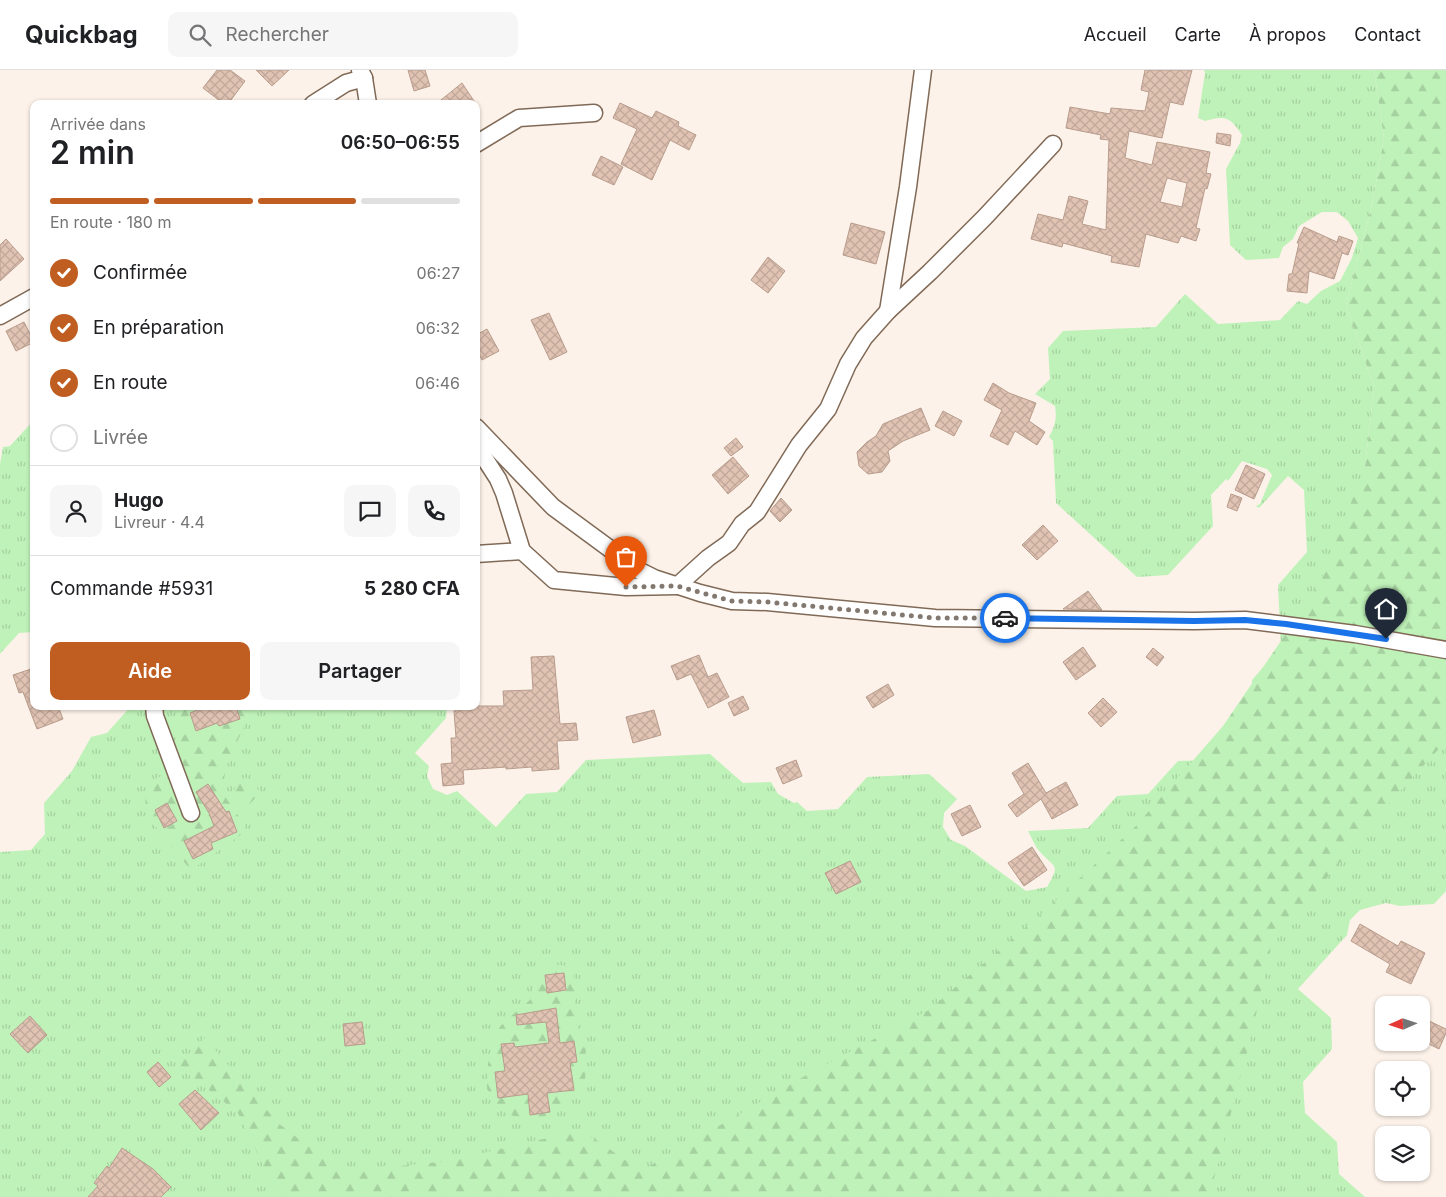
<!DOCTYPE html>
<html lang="fr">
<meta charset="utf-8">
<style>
body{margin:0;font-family:Inter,sans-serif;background:#f6f6f6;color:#202124;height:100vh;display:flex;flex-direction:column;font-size:19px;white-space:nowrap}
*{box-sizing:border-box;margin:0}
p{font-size:16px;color:#757577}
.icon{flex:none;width:28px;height:28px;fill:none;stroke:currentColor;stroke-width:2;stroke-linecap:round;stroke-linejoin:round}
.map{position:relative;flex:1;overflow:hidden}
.drawer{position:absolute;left:30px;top:30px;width:450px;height:610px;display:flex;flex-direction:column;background:#fff;border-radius:10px;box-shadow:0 1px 4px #0004}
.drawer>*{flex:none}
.needle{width:32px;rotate:267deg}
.controls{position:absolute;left:1375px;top:926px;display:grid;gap:10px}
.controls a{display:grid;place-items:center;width:55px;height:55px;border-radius:10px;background:#fff;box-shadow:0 1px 4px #0004;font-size:25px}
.pin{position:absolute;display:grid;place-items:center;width:42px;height:42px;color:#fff;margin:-51px -21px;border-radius:50% 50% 50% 0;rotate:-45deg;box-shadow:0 0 5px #0007}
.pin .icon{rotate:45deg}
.courier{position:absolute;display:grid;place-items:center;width:50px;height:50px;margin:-25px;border:4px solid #1a73e8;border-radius:50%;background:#fff;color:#222;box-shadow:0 1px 6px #0007}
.overview em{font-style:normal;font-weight:600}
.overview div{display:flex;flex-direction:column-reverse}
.overview{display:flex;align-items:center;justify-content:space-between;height:85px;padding:0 20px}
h1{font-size:32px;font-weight:600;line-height:38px}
.bar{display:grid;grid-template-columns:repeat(4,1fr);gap:8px 5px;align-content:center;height:60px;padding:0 20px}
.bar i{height:6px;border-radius:4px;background:#e0e0e0}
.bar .on{background:#c05e21}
.bar p{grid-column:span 4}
.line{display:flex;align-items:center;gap:12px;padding:0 20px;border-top:1px solid #e0e0e0}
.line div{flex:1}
.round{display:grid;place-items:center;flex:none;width:52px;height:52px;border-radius:10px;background:#f6f6f6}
ol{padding:0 20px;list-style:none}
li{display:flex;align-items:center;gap:15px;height:55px}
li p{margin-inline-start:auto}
li .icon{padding:5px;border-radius:50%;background:#c05e21;color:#fff;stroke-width:4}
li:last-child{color:#757577}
li i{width:28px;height:28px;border:2px solid #e0e0e0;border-radius:50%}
.cta{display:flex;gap:10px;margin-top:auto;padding:10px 20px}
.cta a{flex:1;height:58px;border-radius:10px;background:#c05e21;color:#fff;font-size:20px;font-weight:600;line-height:58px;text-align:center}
.cta a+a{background:#f6f6f6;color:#202124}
header{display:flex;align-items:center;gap:30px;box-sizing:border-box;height:70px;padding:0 25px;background:#fff;border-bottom:1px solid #e0e0e0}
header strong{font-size:24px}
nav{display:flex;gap:28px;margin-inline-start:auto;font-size:18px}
.search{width:350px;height:45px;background:#f6f6f6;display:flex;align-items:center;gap:12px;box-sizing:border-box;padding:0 18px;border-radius:10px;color:#757577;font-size:19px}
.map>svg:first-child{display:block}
.grass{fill:url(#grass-tufts)}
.forest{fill:url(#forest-firs)}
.building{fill:url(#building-cross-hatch);stroke:#b89c8c;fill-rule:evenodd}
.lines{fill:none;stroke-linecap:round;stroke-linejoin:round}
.minor-casing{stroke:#806a57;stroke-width:19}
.minor{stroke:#fff;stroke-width:16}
.done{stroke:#82786f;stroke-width:5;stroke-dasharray:0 9}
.route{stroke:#1a73e8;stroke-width:6}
</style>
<header>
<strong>Quickbag</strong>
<div class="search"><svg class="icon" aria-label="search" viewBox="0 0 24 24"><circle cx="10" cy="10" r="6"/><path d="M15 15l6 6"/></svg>Rechercher</div>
<nav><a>Accueil</a><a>Carte</a><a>À propos</a><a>Contact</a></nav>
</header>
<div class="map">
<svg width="1446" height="1127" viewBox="0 0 1446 1127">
<defs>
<pattern id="grass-tufts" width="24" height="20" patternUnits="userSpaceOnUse" patternTransform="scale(1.25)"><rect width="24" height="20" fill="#bff2b9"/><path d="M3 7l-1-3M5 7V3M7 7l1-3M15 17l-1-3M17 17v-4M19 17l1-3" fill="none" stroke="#a5d09f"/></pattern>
<pattern id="forest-firs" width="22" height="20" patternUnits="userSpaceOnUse" patternTransform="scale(1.25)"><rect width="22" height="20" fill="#bff2b9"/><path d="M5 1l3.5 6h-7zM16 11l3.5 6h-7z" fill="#a5d09f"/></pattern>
<pattern id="building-cross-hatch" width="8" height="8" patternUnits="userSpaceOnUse" patternTransform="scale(1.25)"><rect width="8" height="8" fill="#e0c3b3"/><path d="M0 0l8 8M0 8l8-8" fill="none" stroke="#c1a89a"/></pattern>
</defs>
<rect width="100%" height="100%" fill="#fcf2e9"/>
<g class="grass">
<path d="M1204,0H1374L1384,68L1372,135L1346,235L1374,317L1365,397L1446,448V821L1434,834L1400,836L1386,833L1360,840L1350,850L1347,865L1298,919L1331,948L1332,979L1303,1012L1305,1043L1337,1072L1339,1104L1365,1127H0V782L31,780L45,764L44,733L72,701L91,667L107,663L131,636H447L446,648L415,683L429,696L427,706L433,719L447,725L457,721L496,757L526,724L557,722L586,690L710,684L743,713L771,712L778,724L794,733L797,732L807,741L838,739L867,707L929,704L957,729L944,743L943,757L951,770L965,776L1026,821L1047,817C1060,794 1056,799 1041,783C1035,777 1032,768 1028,761L1088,758L1117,726L1148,724L1178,691L1209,690L1253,641L1252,610L1281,577L1278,515L1307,482L1304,420L1288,406L1259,438L1256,436L1260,434L1272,405L1267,399L1242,391L1228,411L1226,409L1211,425L1213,456L1168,505L1137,507L1056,433L1053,371L1049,367C1055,356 1057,349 1055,336L1035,324L1050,309L1048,278L1063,261L1156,257L1185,224L1218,254L1280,250L1298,231L1307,234L1321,221L1340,211L1352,188L1358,168L1348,151L1337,142H1322L1299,156L1293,169L1283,177L1279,188L1246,190L1230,175L1226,99L1240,73L1242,65C1230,47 1226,45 1205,51L1198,48L1205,3Z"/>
<path d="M34,350V562L19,563L0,584V394L3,377L10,376Z"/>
</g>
<g class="forest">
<path d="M1374,0H1446V671L1391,731L1271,875L1252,963L1209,1127H278L238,1043L177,995L205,968L278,1053L342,1102L449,1091L582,1060L641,1101L810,1003L929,940L1039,846L1135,757L1223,656L1319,515L1365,397L1374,317L1346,235L1372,135L1384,68Z"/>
<path d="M173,636L250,637L246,652L226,697L222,722L244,754L245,762L191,800C180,786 149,754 146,737C144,727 147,720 151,711L169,702L179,691L181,675L179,647L172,637Z"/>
<path d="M245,707L261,722L246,738L230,724Z"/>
<path d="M559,895L566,896L572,903L577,917L574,940L578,962L586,974L585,1017L581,1023L550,1044L540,1048H524L510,1045L497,1037L487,1019V999L495,963L504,952L530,930L534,909L539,902L544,897Z"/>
</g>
<g class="building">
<path d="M217,0H230L245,11L228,34H224L203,18Z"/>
<path d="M256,0H289L272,16Z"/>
<path d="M408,0H425L430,16L414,21Z"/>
<path d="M1145,0H1192L1183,35L1170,32L1162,68L1129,61L1125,88L1152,95L1157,72L1210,82L1206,103L1211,104L1207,119L1205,118L1196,158L1200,159L1196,171L1181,166L1178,173L1146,164L1139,197L1111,192L1112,186L1063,173L1062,177L1031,169L1038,144L1063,150L1069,126L1088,131L1082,154L1106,160L1109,70L1100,69L1101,65L1066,58L1070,37L1110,44L1111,38L1145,41L1149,22L1141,20ZM1167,108L1187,113L1182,137L1160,132Z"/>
<path d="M462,13L476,34H436Z"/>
<path d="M620,33L652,48L656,41L679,52L678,56L696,65L689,80L670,70L652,110L621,94L637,59L613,48Z"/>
<path d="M1217,63L1231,65L1230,76L1216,73Z"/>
<path d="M601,86L623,97L614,115L592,105Z"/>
<path d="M851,153L885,162L876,194L843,185Z"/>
<path d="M1304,157L1337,172L1339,166L1353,171L1348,185L1342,183L1334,209L1309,201L1307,223L1287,221L1289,204H1292L1299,173H1297Z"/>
<path d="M6,169L24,189L0,211V175Z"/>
<path d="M768,187L785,201L768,223L751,210Z"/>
<path d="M549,243L567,282L550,290L531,250Z"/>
<path d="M24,252L34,272L16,281L6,261Z"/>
<path d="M487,259L499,281L482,290L476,278V265Z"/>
<path d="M993,313L1009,323L1036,333L1029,351L1045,362L1037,375L1015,361L1008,375L990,366L1002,340L984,330Z"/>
<path d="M921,338L930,360L903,371L888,381L890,391L882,402L868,404L859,396L857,382L867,372L876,366L883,354Z"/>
<path d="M943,341L962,351L954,366L935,356Z"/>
<path d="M736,368L743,377L731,386L724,378Z"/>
<path d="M733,387L749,406L728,424L712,405Z"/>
<path d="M1246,395L1265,404L1254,429L1235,420Z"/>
<path d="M1231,424L1242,428L1237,441L1227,437Z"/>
<path d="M781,428L792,440L780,452L770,441Z"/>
<path d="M1043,455L1058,471L1037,490L1022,475Z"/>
<path d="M1088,521L1102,540L1063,539Z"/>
<path d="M1083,577L1096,596L1076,610L1063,592Z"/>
<path d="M1153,578L1164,587L1157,596L1146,587Z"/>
<path d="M699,585L708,607L717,603L729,627L708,638L691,604L677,610L671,596Z"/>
<path d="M554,586L560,654L576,653L578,670L557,671L559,699L532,701V697L506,699V697L463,700L464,714L443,716L441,694L452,693L451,668H456L454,641H456V636H504L503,621L533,620L531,587Z"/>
<path d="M34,598V636H58L63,649L37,659L23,622L19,623L13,605Z"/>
<path d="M888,614L894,625L873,638L866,627Z"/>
<path d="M743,626L749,639L734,646L728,633Z"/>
<path d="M1103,628L1117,642L1101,657L1088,643Z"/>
<path d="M207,636H236L240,649L219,656L217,653L196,661L190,643Z"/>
<path d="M654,640L661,665L633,673L626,647Z"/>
<path d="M796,690L802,706L783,714L776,698Z"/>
<path d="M1028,693L1046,723L1066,712L1078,735L1052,749L1041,729L1017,747L1008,735L1024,724L1012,703Z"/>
<path d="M208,714L226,742L229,741L237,762L211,773L213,779L193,789L184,771L214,756L209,743L196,722Z"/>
<path d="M167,733L177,751L164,758L155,740Z"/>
<path d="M970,735L981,757L962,766L951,744Z"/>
<path d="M1032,777L1047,800L1024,816L1008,793Z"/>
<path d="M850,791L861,812L836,824L825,803Z"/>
<path d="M1360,854L1398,876L1401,871L1425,883L1411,914L1386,902L1390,894L1351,871Z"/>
<path d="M564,903L566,920L547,923L545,905Z"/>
<path d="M556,938L560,973L574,971L577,992L570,993L574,1020L547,1023L550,1042L530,1045L528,1024L498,1028L495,1002L505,1001L501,974L514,973L515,977L549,973L546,952L517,955L516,945Z"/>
<path d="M30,946L47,965L28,983L10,964Z"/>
<path d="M1427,950L1446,959V963L1439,979L1421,970V962Z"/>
<path d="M362,952L365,974L345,976L343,954Z"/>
<path d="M158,992L171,1007L159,1017L147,1002Z"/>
<path d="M195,1020L219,1043L201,1060L179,1034Z"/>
<path d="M122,1078L153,1099L171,1117L161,1127H88L98,1116L94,1113L107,1096L109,1098Z"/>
</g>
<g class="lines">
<g class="minor-casing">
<g id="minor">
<path d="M360,0L364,8L368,34"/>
<path d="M313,34L346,13L364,8"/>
<path d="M476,74L519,48L594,43"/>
<path d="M888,241L908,117L923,0"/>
<path d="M0,246L34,227"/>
<path d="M476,357L553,437L640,501L654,508L700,523L732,531L767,532L935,548L1194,551L1245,550L1355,564L1446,580"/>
<path d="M476,375L498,409L504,423L522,481L554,510L626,517L677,516L708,488L729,473L742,454L757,442L799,375L828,339L848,294L864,268L888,241L930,202L985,147L1053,74"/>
<path d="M476,484L522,481"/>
<path d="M154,636L155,646L191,743"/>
</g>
</g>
<use href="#minor" class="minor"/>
</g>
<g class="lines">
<path class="done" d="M626,517L677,516L732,531L767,532L935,548H1005"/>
<path class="route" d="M1005,548L1194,551L1245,550L1286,554L1386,569"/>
</g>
</svg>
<div class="controls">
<a><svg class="needle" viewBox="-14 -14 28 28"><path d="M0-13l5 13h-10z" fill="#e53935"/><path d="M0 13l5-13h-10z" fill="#757577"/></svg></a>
<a><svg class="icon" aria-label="locate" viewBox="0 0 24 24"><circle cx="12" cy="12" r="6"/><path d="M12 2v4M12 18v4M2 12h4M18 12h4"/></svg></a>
<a><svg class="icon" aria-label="layers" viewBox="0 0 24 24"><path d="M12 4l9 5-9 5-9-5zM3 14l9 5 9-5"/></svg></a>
</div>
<div class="pin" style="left:626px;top:517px;background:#ea580c"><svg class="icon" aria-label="bag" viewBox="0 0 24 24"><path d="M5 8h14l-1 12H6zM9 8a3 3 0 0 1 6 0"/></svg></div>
<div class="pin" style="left:1386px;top:569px;background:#1f2937"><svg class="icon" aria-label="home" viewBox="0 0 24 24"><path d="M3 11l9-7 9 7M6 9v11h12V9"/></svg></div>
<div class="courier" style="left:1005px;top:548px"><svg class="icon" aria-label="car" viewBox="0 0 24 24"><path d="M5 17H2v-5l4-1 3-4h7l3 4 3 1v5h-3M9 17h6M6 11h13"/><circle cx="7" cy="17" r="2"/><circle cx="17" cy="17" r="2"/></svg></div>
<section class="drawer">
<div class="overview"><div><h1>2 min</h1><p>Arrivée dans</p></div><em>06:50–06:55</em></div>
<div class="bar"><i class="on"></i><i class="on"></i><i class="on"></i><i></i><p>En route · 180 m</p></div>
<ol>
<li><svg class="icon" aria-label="check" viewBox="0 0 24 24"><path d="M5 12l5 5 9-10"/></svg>Confirmée<p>06:27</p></li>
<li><svg class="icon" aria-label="check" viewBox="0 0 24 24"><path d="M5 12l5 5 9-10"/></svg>En préparation<p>06:32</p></li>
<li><svg class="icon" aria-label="check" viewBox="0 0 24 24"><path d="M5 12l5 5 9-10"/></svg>En route<p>06:46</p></li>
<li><i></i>Livrée</li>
</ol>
<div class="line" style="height:90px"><a class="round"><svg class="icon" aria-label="person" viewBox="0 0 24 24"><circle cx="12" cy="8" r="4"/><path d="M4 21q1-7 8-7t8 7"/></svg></a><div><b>Hugo</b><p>Livreur · 4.4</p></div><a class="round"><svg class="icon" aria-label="chat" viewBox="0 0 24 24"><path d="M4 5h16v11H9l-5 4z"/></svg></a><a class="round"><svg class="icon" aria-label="phone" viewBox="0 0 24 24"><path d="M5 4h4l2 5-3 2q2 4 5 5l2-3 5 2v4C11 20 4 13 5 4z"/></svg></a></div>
<div class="line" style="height:65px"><div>Commande #5931</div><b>5 280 CFA</b></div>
<div class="cta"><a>Aide</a><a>Partager</a></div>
</section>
</div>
